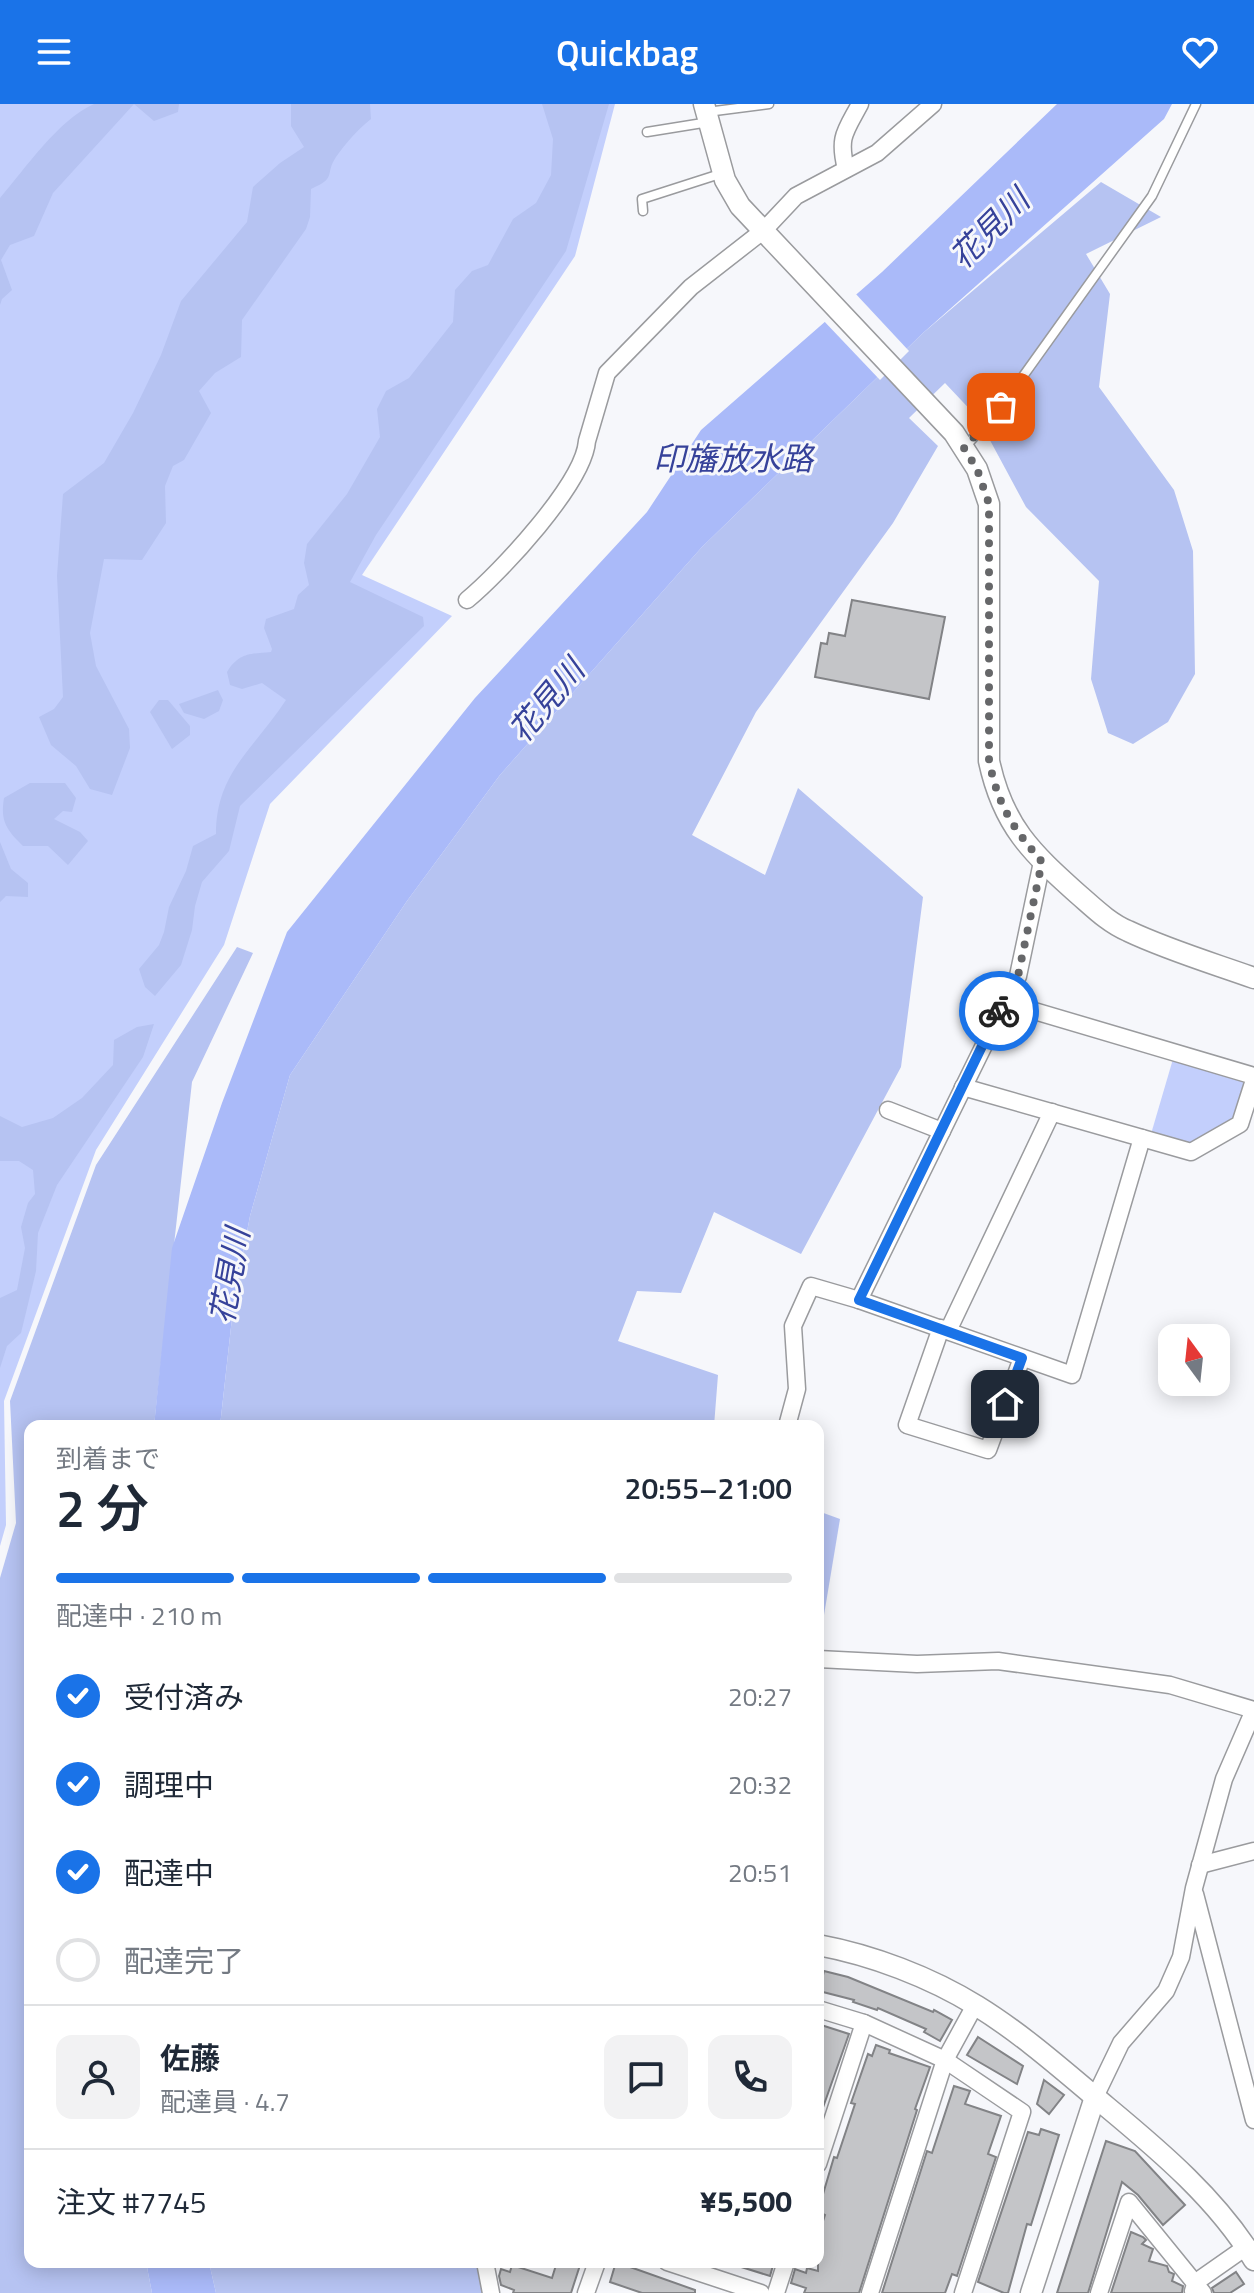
<!DOCTYPE html>
<html lang="ja">
<meta charset="utf-8">
<style>
body{margin:0;font-family:"Titillium Web","Noto Sans JP",sans-serif;background:#f2f2f3;color:#1f2937;height:100vh;display:flex;flex-direction:column;font-size:30px;white-space:nowrap}
*{box-sizing:border-box;margin:0}
p{font-size:26px;color:#747a83}
.icon{flex:none;width:44px;height:44px;fill:none;stroke:currentColor;stroke-width:2;stroke-linecap:round;stroke-linejoin:round}
.map{position:relative;flex:1;overflow:hidden}
.drawer{position:absolute;left:24px;top:1316px;width:800px;height:848px;display:flex;flex-direction:column;background:#fff;border-radius:16px;box-shadow:0 4px 20px #0003}
.drawer>*{flex:none}
.needle{width:52px;rotate:345deg}
.buttons{position:absolute;left:1158px;top:1220px;display:grid;gap:16px}
.buttons a{display:grid;place-items:center;width:72px;height:72px;border-radius:16px;background:#fff;box-shadow:0 4px 20px #0003;font-size:40px}
.pin{position:absolute;display:grid;place-items:center;width:68px;height:68px;color:#fff;margin:-34px;border-radius:16px;box-shadow:0 4px 12px #0006}
.courier{position:absolute;display:grid;place-items:center;width:80px;height:80px;margin:-40px;border:6px solid #1a73e8;border-radius:50%;background:#fff;color:#222;box-shadow:0 2px 10px #0007}
.summary em{font-style:normal;font-weight:600}
.summary div{display:flex;flex-direction:column-reverse}
.summary{display:flex;align-items:center;justify-content:space-between;height:136px;padding:0 32px}
h1{font-size:52px;font-weight:600;line-height:60px}
.bar{display:grid;grid-template-columns:repeat(4,1fr);gap:12px 8px;align-content:center;height:96px;padding:0 32px}
.bar i{height:10px;border-radius:6px;background:#e0e1e3}
.bar .on{background:#1a73e8}
.bar p{grid-column:span 4}
.line{display:flex;align-items:center;gap:20px;padding:0 32px;border-top:2px solid #e0e1e3}
.line div{flex:1}
.round{display:grid;place-items:center;flex:none;width:84px;height:84px;border-radius:16px;background:#f2f2f3}
ol{padding:0 32px;list-style:none}
li{display:flex;align-items:center;gap:24px;height:88px}
li p{margin-inline-start:auto}
li .icon{padding:8px;border-radius:50%;background:#1a73e8;color:#fff;stroke-width:4}
li:last-child{color:#747a83}
li i{width:44px;height:44px;border:4px solid #e0e1e3;border-radius:50%}
header{display:flex;justify-content:space-between;align-items:center;height:104px;padding:0 32px;background:#1a73e8;color:#fff;font-size:36px;font-weight:600}
.map>svg:first-child{display:block}
.green{fill:#c3cffc}
.forest{fill:#b6c3f2}
.water{fill:#aabaf9}
.pier{fill:#f6f7fb}
.building{fill:#c4c5c8;stroke:#828386;stroke-width:2}
.lines{fill:none;stroke-linecap:round;stroke-linejoin:round}
.service-casing{stroke:#9a9b9e;stroke-width:11}
.minor-casing{stroke:#9a9b9e;stroke-width:19}
.tertiary-casing{stroke:#9a9b9e;stroke-width:23}
.service{stroke:#fff;stroke-width:8}
.minor{stroke:#fff;stroke-width:16}
.tertiary{stroke:#fff;stroke-width:20}
.done{stroke:#666769;stroke-width:8;stroke-dasharray:0 14.4}
.route{stroke:#1a73e8;stroke-width:10}
.labels{text-anchor:middle;dominant-baseline:central;stroke-width:6;stroke-linejoin:round;paint-order:stroke}
.water-label{font-size:32px;font-style:italic;fill:#36429a;stroke:#f6f7fb}
</style>
<header><svg class="icon" aria-label="menu" viewBox="0 0 24 24"><path d="M4 6h16M4 12h16M4 18h16"/></svg>Quickbag<svg class="icon" aria-label="heart" viewBox="0 0 24 24"><path d="M12 20l-8-8c-3-5 5-10 8-4 3-6 11-1 8 4z"/></svg></header>
<div class="map">
<svg width="1254" height="2189" viewBox="0 0 1254 2189">
<rect width="100%" height="100%" fill="#f6f7fb"/>
<g class="green">
<path d="M0,0H615L575,152L362,471L452,512L270,700L224,841L96,1046L4,1297L6,1421L0,1442Z"/>
<path d="M1173,955L1241,975L1246,984L1239,1013L1188,1041L1151,1030Z"/>
</g>
<g class="forest">
<path d="M94,0H179L178,8L154,17L134,0L53,89L34,132L10,141L1,156L12,186L2,195L0,201V94C25,65 59,15 94,0Z"/>
<path d="M291,0H370L371,15C358,25 346,39 336,53C324,71 338,73 311,85L310,113L306,125L242,216L241,253L215,269L199,287L211,309L184,356L173,362L165,382L166,419L142,456L104,455L90,529L96,562L129,625L130,644L112,691L90,685L76,662L51,641L39,613L54,605L63,593L57,472L63,390L104,359L133,309L161,251L181,197L247,118L253,83L280,59L304,43L291,22Z"/>
<path d="M542,0H609L566,147L376,431L350,478L423,513L424,522L240,702L229,747L202,778L195,802L192,826L181,861L155,892L145,883L139,865L159,841L164,828L169,803L186,767L193,742L216,730C216,668 255,644 286,596L262,579L242,585L230,581L227,568C239,549 249,550 271,548L272,545L264,524L266,515L294,505L298,491L309,481L304,459L307,440L347,390L380,333L377,305L386,287L409,274L453,218L455,186L472,167L488,161L513,115L536,99L551,71L553,35Z"/>
<path d="M1101,78L1161,113L1086,150L1110,190L1099,283L1174,386L1193,447L1195,570L1168,618L1133,640L1108,629L1091,575L1099,477L1026,403L978,314L945,279L909,314L938,342L893,419L756,608L692,731L765,771L798,684L923,793L901,963L801,1150L714,1108L681,1189L637,1187L618,1237L718,1271L714,1322H220L234,1196L250,1112L290,971L407,797L500,671L702,443L923,229Z"/>
<path d="M218,586L223,596L219,607L204,615L184,609L179,600Z"/>
<path d="M159,596H168L190,622V631L172,645L150,608Z"/>
<path d="M30,679H65L76,694L72,708L63,707L54,715L80,728L88,737L68,761L48,742H23C7,726 0,718 4,694Z"/>
<path d="M0,738L11,765L28,779V793L6,792L0,798Z"/>
<path d="M237,843L253,849L192,978L154,1322H30V2158H146L152,2189H0V1474L16,1419L10,1297L96,1061Z"/>
<path d="M154,920L143,953L57,1081L38,1129L36,1167L21,1229L7,1242L0,1264V1194L17,1186L25,1144L21,1123L28,1099L35,1090L33,1066L19,1057H0V1012L22,1023L53,1014L82,994L113,961L114,936L137,923Z"/>
<path d="M818,1407L840,1415L818,1547Z"/>
<path d="M209,2158H478L484,2189H216Z"/>
</g>
<g class="water">
<path d="M1057,0H1172L1164,15L923,229L702,443L500,671L407,797L290,971L250,1112L234,1196L220,1322H154L172,1144L222,999L287,828L475,594L647,408L701,326L882,168Z"/>
<path d="M146,2158H209L216,2189H152Z"/>
</g>
<path class="pier" d="M854,188L909,247L880,276L822,215Z"/>
<g class="building">
<path d="M852,496L945,513L929,595L815,573L821,539L827,540L829,529L845,532Z"/>
<path d="M824,1867L848,1873L933,1908L934,1906L952,1916L940,1937L924,1928L926,1925L878,1904L877,1906L853,1898L854,1896L819,1887Z"/>
<path d="M818,1920L849,1930L821,2009H818Z"/>
<path d="M978,1933L1023,1962L1017,1980L967,1951Z"/>
<path d="M876,1941L890,1946L889,1949L930,1963L915,2005L917,2006L859,2189H804L806,2184L791,2179L795,2165L806,2169L807,2164L818,2167V2132L825,2111L818,2107L834,2053L837,2054L855,2000L851,1999L868,1950L872,1952Z"/>
<path d="M1044,1976L1064,1991L1049,2010L1037,2000Z"/>
<path d="M954,1982L970,1987L965,2000L1001,2012L988,2050L996,2053L957,2172L952,2170L945,2189H882L927,2047L932,2049Z"/>
<path d="M1041,2025L1059,2031L1031,2121L1027,2120L1008,2189H1004L978,2178L1028,2028L1039,2031Z"/>
<path d="M1106,2037L1135,2047L1185,2101L1163,2121L1138,2091L1122,2078L1088,2189H1057Z"/>
<path d="M1131,2128L1143,2133L1146,2136L1142,2140L1153,2145L1149,2157L1167,2162L1169,2168L1174,2170L1172,2177L1183,2182L1182,2189H1111Z"/>
<path d="M557,2158H581L571,2189H513L514,2186L501,2181L499,2172L501,2165L510,2168L512,2161L552,2174Z"/>
<path d="M616,2158L695,2186V2189H642L610,2178Z"/>
<path d="M736,2158H774L770,2172L735,2161Z"/>
<path d="M1236,2168L1244,2180L1230,2189H1214L1212,2184Z"/>
</g>
<g class="lines">
<g class="service-casing">
<g id="service">
<path d="M707,8L769,0"/>
<path d="M647,28L709,18"/>
<path d="M643,107L642,95L723,69"/>
<path d="M965,343L1001,303L1152,92L1196,0"/>
</g>
</g>
<g class="minor-casing">
<g id="minor">
<path d="M846,65C838,33 845,28 860,0"/>
<path d="M467,496C500,469 584,379 587,337L607,269L691,183L764,126L796,92L877,49L933,0"/>
<path d="M1004,898L1254,972"/>
<path d="M963,983L1191,1048L1240,1020L1254,976"/>
<path d="M888,1006L942,1027"/>
<path d="M859,1196L1018,872L1042,758"/>
<path d="M941,1224L907,1321L988,1346L1022,1254"/>
<path d="M948,1227L1052,1008"/>
<path d="M787,1322L797,1285L793,1222L811,1182L859,1196L1072,1271L1142,1034"/>
<path d="M818,1555L917,1560L998,1557L1170,1581L1254,1606"/>
<path d="M1200,1761L1254,1747"/>
<path d="M1195,1790L1254,2016"/>
<path d="M818,1905L864,1919L945,1956L1022,2008L963,2189"/>
<path d="M1095,1993L1121,1939L1166,1887L1181,1853L1194,1784L1224,1675L1254,1606"/>
<path d="M818,2060L864,1919"/>
<path d="M485,2158L491,2189"/>
<path d="M667,2158L761,2189"/>
<path d="M1193,2187L1196,2178L1246,2143"/>
<path d="M586,2189L597,2158"/>
<path d="M776,2189L786,2158"/>
<path d="M870,2189L945,1956L975,1901"/>
<path d="M1099,2189L1129,2098L1203,2189"/>
</g>
</g>
<g class="tertiary-casing">
<g id="tertiary">
<path d="M704,0L725,76L740,102L954,329L977,365L989,400V657C1003,722 1031,748 1079,791C1094,804 1109,819 1128,827C1168,846 1212,859 1254,874"/>
<path d="M818,1841C872,1851 930,1873 977,1902C1024,1931 1065,1968 1107,2003C1160,2047 1218,2096 1254,2156"/>
<path d="M1031,2189L1095,1993"/>
</g>
</g>
<use href="#service" class="service"/>
<use href="#minor" class="minor"/>
<use href="#tertiary" class="tertiary"/>
</g>
<g class="lines">
<path class="done" d="M999,907L1018,872L1042,758C1012,722 999,704 989,657V400L977,365L964,344L1001,303"/>
<path class="route" d="M999,907L859,1196L1022,1254L1005,1300"/>
</g>
<g class="labels">
<g class="water-label">
<text transform="translate(989 124) rotate(-45)">花見川</text>
<text x="733" y="354">印旛放水路</text>
<text transform="translate(546 596) rotate(-50)">花見川</text>
<text transform="translate(229 1172) rotate(-80)">花見川</text>
</g>
</g>
</svg>
<div class="buttons">
<a><svg class="needle" viewBox="-14 -14 28 28"><path d="M0-13l5 13h-10z" fill="#e53935"/><path d="M0 13l5-13h-10z" fill="#747a83"/></svg></a>
</div>
<div class="pin" style="left:1001px;top:303px;background:#ea580c"><svg class="icon" aria-label="bag" viewBox="0 0 24 24"><path d="M5 8h14l-1 12H6zM9 8a3 3 0 0 1 6 0"/></svg></div>
<div class="pin" style="left:1005px;top:1300px;background:#1f2937"><svg class="icon" aria-label="home" viewBox="0 0 24 24"><path d="M3 11l9-7 9 7M6 9v11h12V9"/></svg></div>
<div class="courier" style="left:999px;top:907px"><svg class="icon" aria-label="bike" viewBox="0 0 24 24"><circle cx="6" cy="16" r="4"/><circle cx="18" cy="16" r="4"/><path d="M6 16l4-8h5l3 8M10 8l3 8H6M13 5h3"/></svg></div>
<section class="drawer">
<div class="summary"><div><h1>2 分</h1><p>到着まで</p></div><em>20:55–21:00</em></div>
<div class="bar"><i class="on"></i><i class="on"></i><i class="on"></i><i></i><p>配達中 · 210 m</p></div>
<ol>
<li><svg class="icon" aria-label="check" viewBox="0 0 24 24"><path d="M5 12l5 5 9-10"/></svg>受付済み<p>20:27</p></li>
<li><svg class="icon" aria-label="check" viewBox="0 0 24 24"><path d="M5 12l5 5 9-10"/></svg>調理中<p>20:32</p></li>
<li><svg class="icon" aria-label="check" viewBox="0 0 24 24"><path d="M5 12l5 5 9-10"/></svg>配達中<p>20:51</p></li>
<li><i></i>配達完了</li>
</ol>
<div class="line" style="height:144px"><a class="round"><svg class="icon" aria-label="person" viewBox="0 0 24 24"><circle cx="12" cy="8" r="4"/><path d="M4 21q1-7 8-7t8 7"/></svg></a><div><b>佐藤</b><p>配達員 · 4.7</p></div><a class="round"><svg class="icon" aria-label="chat" viewBox="0 0 24 24"><path d="M4 5h16v11H9l-5 4z"/></svg></a><a class="round"><svg class="icon" aria-label="phone" viewBox="0 0 24 24"><path d="M5 4h4l2 5-3 2q2 4 5 5l2-3 5 2v4C11 20 4 13 5 4z"/></svg></a></div>
<div class="line" style="height:104px"><div>注文 #7745</div><b>¥5,500</b></div>
</section>
</div>
